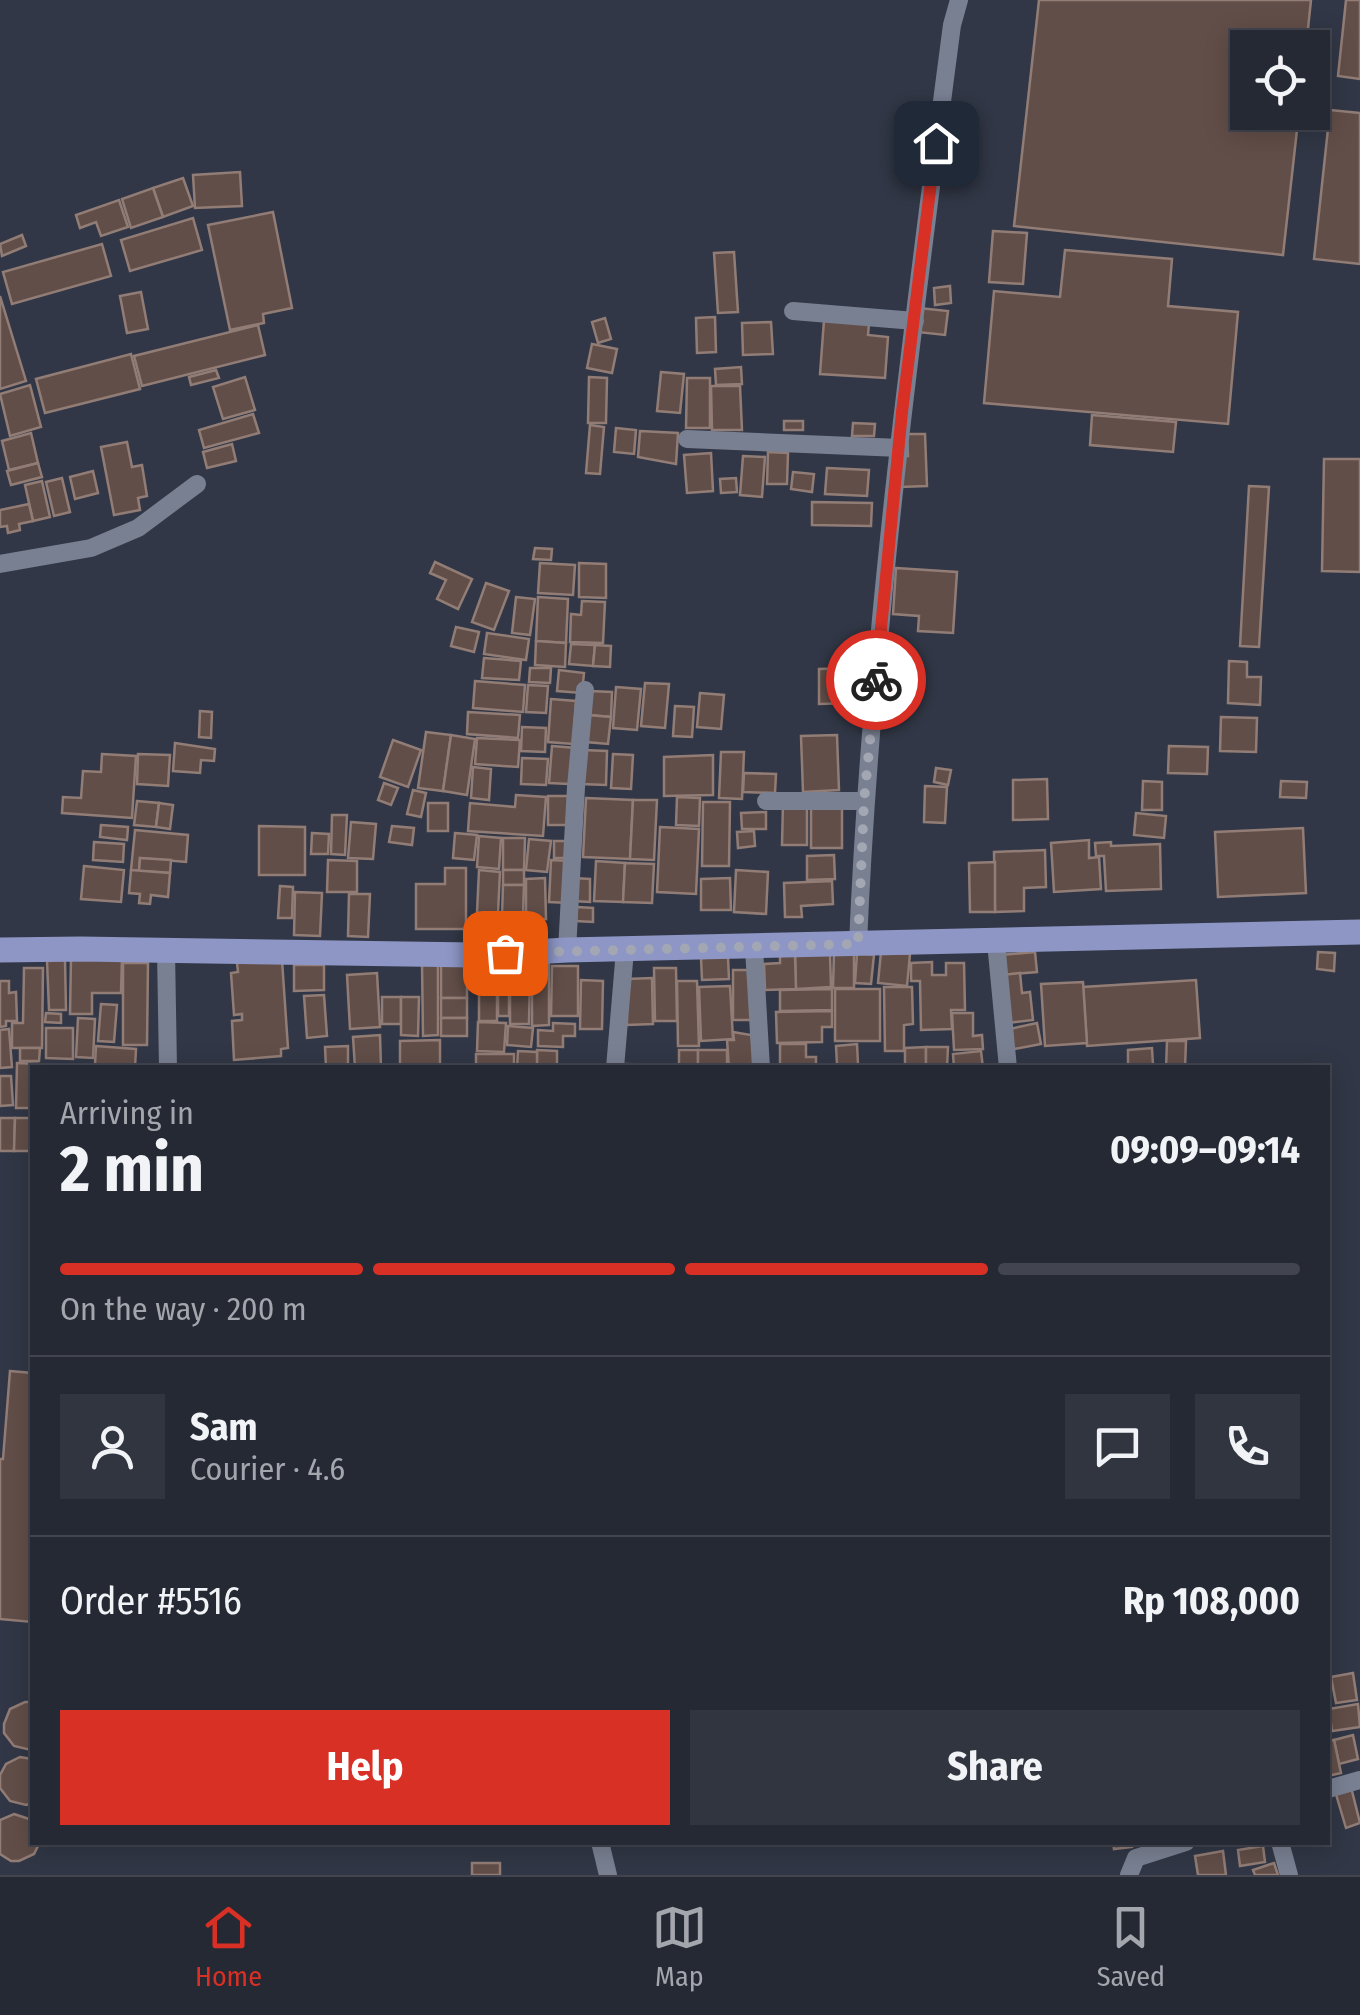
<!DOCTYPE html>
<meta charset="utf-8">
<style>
body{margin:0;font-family:"Fira Sans Condensed",sans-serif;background:#313540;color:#f1f3f6;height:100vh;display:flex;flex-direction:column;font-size:38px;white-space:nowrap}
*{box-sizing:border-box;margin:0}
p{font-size:32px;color:#a3a6ac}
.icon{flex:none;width:55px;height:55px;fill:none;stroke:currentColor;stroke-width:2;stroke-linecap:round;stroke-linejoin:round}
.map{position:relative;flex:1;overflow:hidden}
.sheet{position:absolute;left:30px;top:1065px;width:1300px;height:780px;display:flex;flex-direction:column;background:#252934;border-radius:0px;box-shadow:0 5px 25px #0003,0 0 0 2px #42454f}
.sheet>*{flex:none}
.controls{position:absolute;left:1230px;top:30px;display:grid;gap:20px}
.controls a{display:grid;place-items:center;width:100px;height:100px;border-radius:0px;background:#252934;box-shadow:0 5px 25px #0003,0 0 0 2px #42454f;font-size:50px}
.pin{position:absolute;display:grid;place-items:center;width:85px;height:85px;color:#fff;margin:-42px;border-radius:20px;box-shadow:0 5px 15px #0006}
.courier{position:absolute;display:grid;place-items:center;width:100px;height:100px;margin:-50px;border:8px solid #d93025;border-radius:50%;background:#fff;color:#222;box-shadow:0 2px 12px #0007}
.overview em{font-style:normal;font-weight:700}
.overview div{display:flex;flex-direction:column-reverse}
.overview{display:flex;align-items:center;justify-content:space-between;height:170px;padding:0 30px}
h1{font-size:65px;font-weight:700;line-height:75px}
.bar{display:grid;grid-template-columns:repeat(4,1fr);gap:15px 10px;align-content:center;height:120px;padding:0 30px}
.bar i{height:12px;border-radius:8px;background:#42454f}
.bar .current{background:#d93025}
.bar p{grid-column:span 4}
.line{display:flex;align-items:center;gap:25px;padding:0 30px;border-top:2px solid #42454f}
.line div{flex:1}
.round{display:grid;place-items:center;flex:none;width:105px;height:105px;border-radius:0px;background:#313540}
.cta{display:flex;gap:20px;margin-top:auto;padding:20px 30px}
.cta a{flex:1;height:115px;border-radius:0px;background:#d93025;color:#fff;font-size:40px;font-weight:700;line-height:115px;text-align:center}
.cta a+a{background:#313540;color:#f1f3f6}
.tabs{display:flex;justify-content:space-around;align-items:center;height:140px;border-top:2px solid #42454f;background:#252934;font-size:28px;color:#a3a6ac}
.tabs a{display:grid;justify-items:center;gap:5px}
.tabs .current{color:#d93025}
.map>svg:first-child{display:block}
.building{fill:#624e48;stroke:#927d76;stroke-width:2.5}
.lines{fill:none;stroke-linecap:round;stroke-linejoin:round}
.minor{stroke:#798092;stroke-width:18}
.primary{stroke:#8d96c5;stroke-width:25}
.done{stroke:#a3a7b3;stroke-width:10;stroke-dasharray:0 18}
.route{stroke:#d93025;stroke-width:12}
</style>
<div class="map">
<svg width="1360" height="1875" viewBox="0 0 1360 1875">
<rect width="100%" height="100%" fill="#313746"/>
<g class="building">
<path d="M1039,0H1311L1306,48H1248V112H1299L1283,255L1014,226Z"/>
<path d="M1346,0H1360V79L1338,76Z"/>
<path d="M1330,110L1360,113V264L1314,259Z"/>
<path d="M240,172L242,206L195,208L193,175Z"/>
<path d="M183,178L193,206L163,217L153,188Z"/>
<path d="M153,188L163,217L131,228L122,199Z"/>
<path d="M119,200L128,227L101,236L96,222L80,228L76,215Z"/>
<path d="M273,212L292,308L263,314L264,323L230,330L208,225Z"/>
<path d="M193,218L202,250L130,271L121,240Z"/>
<path d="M993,231L1027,233L1023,284L989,282Z"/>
<path d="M22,235L26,246L2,256L0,244Z"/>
<path d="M102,244L111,276L12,304L3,272Z"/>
<path d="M1065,250L1172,259L1168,306L1238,312L1228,424L984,403L994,291L1060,297Z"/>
<path d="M734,252L738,312L718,313L714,253Z"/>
<path d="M950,286L951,303L935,305L934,288Z"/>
<path d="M141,292L148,329L127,333L120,296Z"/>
<path d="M0,296L26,381L0,389Z"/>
<path d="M919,308L948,311L945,335L917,332Z"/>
<path d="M715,317L716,352L697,353L696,318Z"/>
<path d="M605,318L611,339L598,343L592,322Z"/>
<path d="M824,320L869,323L868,335L888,337L885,378L820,374Z"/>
<path d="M771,322L773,354L743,355L742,323Z"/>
<path d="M258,325L265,355L142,386L134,356Z"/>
<path d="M592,344L617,349L612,373L587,368Z"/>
<path d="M131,354L140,389L45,413L36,379Z"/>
<path d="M741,367L742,384L716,385L715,369Z"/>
<path d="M216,370L219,378L191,385L189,377Z"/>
<path d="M661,372L684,374L680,413L657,411Z"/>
<path d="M245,377L255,410L223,419L213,387Z"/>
<path d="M589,377L607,378L606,423H588Z"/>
<path d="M687,378H710V428H686Z"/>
<path d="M30,385L41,427L10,436L0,394Z"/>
<path d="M711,386H740L742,430H712Z"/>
<path d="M253,414L259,433L204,448L199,430Z"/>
<path d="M1092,415L1176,422L1173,452L1090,445Z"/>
<rect x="784" y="421" width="19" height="9"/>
<path d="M853,423L875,424L874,436H852Z"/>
<path d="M590,425L604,427L600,474L586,473Z"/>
<path d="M616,428L636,430L634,454L614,452Z"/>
<path d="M640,431L678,433L676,464L638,457Z"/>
<path d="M31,433L38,463L9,470L2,441Z"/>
<path d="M907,434H925L927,486L900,487L899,456H908Z"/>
<path d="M127,442L132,467L142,465L147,496L138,498L140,510L114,515L101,447Z"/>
<path d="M232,444L236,461L207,468L203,452Z"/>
<path d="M768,452L788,453L787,484H767Z"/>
<path d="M711,453L713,491L687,493L684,455Z"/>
<path d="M743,456L765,457L762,497L740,495Z"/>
<path d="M1324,459H1360V572L1322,571Z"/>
<path d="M38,463L42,477L11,485L7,471Z"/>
<path d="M827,468L869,470L867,496L825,494Z"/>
<path d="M93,471L98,493L75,499L70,477Z"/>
<path d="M793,472L814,474L812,492L791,489Z"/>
<path d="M62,478L70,512L54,516L46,482Z"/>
<path d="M736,478L737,492L721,493L720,479Z"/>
<path d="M42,481L50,517L33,521L25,485Z"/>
<path d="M1249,486L1269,487L1259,647L1240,646Z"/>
<path d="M812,502L872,503L871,526L812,525Z"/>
<path d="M29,504L33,521L19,524L20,530L8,533L7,526L0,527V510Z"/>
<path d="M535,548L552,549L551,560L533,559Z"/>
<path d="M435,562L472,579L458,609L437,599L446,580L430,573Z"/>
<path d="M540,563L575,565L573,595L538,593Z"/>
<path d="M579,563L606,564V598L579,597Z"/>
<path d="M896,568L957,572L953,633L918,631L919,616L893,614Z"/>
<path d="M486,583L509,591L494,630L472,622Z"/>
<path d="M516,597L535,599L530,635L512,633Z"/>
<path d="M538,597L568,599L566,643L536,641Z"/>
<path d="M582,601L605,602L603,643L570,642L571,614L581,615Z"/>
<path d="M456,627L479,632L474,652L451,646Z"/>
<path d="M487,633L529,639L526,660L484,654Z"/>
<path d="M536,641L566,643L565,667L535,665Z"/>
<path d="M571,644L595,645L593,666L569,664Z"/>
<path d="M595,645L611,646L610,667L593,666Z"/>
<path d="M484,658L521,661L519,680L482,678Z"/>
<path d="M1229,661L1247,662V677H1261L1260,705L1228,703Z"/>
<path d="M530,668H551L550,683L529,682Z"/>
<path d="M850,668V703L819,704V669Z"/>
<path d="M559,670L584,673L582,693L557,691Z"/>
<path d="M475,681L525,685L523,712L473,708Z"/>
<path d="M645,683L669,684L665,728L641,726Z"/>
<path d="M528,685L548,686L546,713L526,712Z"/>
<path d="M616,687L641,689L637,730L613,728Z"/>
<path d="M590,691L612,692L611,717L588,715Z"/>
<path d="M700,693L724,695L721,729L697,727Z"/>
<path d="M551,699L576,701L573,744L548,742Z"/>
<path d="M675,706L694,707L692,737L673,736Z"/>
<path d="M200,711L212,712L211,738L199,737Z"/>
<path d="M468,712L520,715L518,738L467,734Z"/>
<path d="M588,715L611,717L608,744L586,742Z"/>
<path d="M1221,717L1257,718L1256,752L1220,751Z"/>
<path d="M522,727L546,728L545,752L521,751Z"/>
<path d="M426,732L451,735L443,791L418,788Z"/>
<path d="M451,735L475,739L467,795L443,791Z"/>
<path d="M837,735L839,790L803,792L801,736Z"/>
<path d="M477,738L520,740L518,767L475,764Z"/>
<path d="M393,740L421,750L408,787L380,777Z"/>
<path d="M175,743L215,749L214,761L201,760L200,773L173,771Z"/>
<path d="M552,746L576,748L569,784L549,783Z"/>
<path d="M1169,746L1208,747L1207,774L1168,773Z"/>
<path d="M583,750L607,751L606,785L581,784Z"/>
<path d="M721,752H744L742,799L719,798Z"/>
<path d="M102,754L136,756L132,818L62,813L63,797L81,798L83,771L101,772Z"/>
<path d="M138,754L170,755L168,786L137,784Z"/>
<path d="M613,754L633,755L631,789L611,788Z"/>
<path d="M713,755V795L664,796V757Z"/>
<path d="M522,758L548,759L546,785L521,784Z"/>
<path d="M473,767L491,769L489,800L471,798Z"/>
<path d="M936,768L951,770L948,785L934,782Z"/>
<path d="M744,773L776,774L775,793L743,792Z"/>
<path d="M1047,779L1048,819L1013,820V780Z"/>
<path d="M1143,781L1162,782V810H1142Z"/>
<path d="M1281,781L1307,782L1306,798L1280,797Z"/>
<path d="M384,783L398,788L391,805L378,800Z"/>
<path d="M925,786L947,787L945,823L924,822Z"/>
<path d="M413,790L426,793L421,817L407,814Z"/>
<path d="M516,795L546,797L543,836L468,831L470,803L515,807Z"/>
<rect x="548" y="796" width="23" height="29"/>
<path d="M677,797L700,798L699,826L676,825Z"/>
<path d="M586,798L633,800L630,859L583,857Z"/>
<path d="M633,800H657L654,860L630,859Z"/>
<path d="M137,801L159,803L156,827L134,825Z"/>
<path d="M703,802H730L729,866H702Z"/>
<path d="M159,803L173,805L170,829L156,827Z"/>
<rect x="428" y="803" width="20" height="28"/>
<path d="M783,803H807V845H782Z"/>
<rect x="811" y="803" width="31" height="45"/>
<path d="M766,812V829H742L741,813Z"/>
<path d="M1136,813L1166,816L1164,838L1134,835Z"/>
<path d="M332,815H347L345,855L331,854Z"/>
<path d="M351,822L376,824L373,859L348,858Z"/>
<path d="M101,825L128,827L127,840L100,837Z"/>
<path d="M259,826L305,827V875H259Z"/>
<path d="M392,826L414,828L412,845L389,842Z"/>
<path d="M660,827L699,829L696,894L657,892Z"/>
<path d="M1303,828L1306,893L1218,897L1215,832Z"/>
<path d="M135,830L188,835L186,862L140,858L139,871L131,870Z"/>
<path d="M754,831L755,846L738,848L737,832Z"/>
<path d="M312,833L329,834L328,854H311Z"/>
<path d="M455,833L477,835L474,860L453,858Z"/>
<path d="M479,836L501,838L499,869L477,867Z"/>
<path d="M503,838H525L524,870H503Z"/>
<path d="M529,839L551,841L547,872L526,870Z"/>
<path d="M1089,840V858L1099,857L1101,889L1054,892L1051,843Z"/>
<rect x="554" y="841" width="15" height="17"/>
<path d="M94,842L124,844L123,862L93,860Z"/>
<path d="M1111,842V846L1160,844L1161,889L1106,891L1104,856H1096L1095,843Z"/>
<path d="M1045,850L1046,887L1024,888V911L995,912L994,852Z"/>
<path d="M834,855L835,879L807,880V856Z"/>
<path d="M140,858L171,860L170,873L139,871Z"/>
<path d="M328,860L357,861V892H327Z"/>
<path d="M551,860L570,861L568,903L549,902Z"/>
<path d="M596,861L625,863L623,902L594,901Z"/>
<path d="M995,862V912H970L969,863Z"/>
<path d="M625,863L654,864L652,903L623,902Z"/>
<path d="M84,866L124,870L121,902L81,899Z"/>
<path d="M445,868H466V929H416V884H445Z"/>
<path d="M131,870L170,873L168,897L151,895L150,904L139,903L140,894L129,893Z"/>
<path d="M479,870L500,872L498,913H477Z"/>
<rect x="503" y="870" width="21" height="15"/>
<path d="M736,870L768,872L766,914L734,912Z"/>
<path d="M545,878L546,919L526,920V879Z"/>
<path d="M573,878L590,879V902L573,901Z"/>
<path d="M730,878L731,910H701V879Z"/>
<path d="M832,881L833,904L801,906L802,917H785L784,883Z"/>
<path d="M503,885H524L523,916H502Z"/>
<path d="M280,886L293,887L292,918H278Z"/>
<path d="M295,892L322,893L320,936L294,935Z"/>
<path d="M349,894H370L368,937L348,936Z"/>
<path d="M577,907L593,908V922L576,921Z"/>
<path d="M834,951H854V988H833Z"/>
<path d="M881,952L910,954L907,986L878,983Z"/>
<path d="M1035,952L1037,972L1002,975L1000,955Z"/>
<path d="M1318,952L1335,953L1334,971L1317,969Z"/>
<path d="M857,953L874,955L871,984L855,983Z"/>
<path d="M830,954L831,987L796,989L795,955Z"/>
<path d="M795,955L796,989L765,990L764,964L780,963V956Z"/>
<path d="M728,957L729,979L702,980L701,958Z"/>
<path d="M71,958L122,959L121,993H92V1014H70Z"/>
<path d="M65,960L66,1010H49L47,961Z"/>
<path d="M282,960L288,1048L281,1049V1056L234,1060L232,1021L242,1020V1014L234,1015L231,973L238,972L237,963Z"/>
<path d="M932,962V975H946V963H964L965,1010H951L952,1029L921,1030L920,981H911V963Z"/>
<path d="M123,963H148L147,1045H123Z"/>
<path d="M438,963V1035L423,1036L422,964Z"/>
<path d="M532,964H549V1025L532,1026Z"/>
<path d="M294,965H324V990L294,991Z"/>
<rect x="441" y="965" width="26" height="33"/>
<path d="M494,966V980L477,981L476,967Z"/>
<path d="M552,966H578V1016H551Z"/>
<path d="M24,968H43L42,1048H12V1023H23Z"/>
<path d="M654,968H676L677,1021H655Z"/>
<path d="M733,970H752L753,1020H733Z"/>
<path d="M510,971H530L529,1024H510Z"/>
<path d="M377,973L380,1027L350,1029L347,975Z"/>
<path d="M1020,973L1022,993L1030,992L1033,1020L1006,1023L1002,975Z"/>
<path d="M652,978L653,1024L627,1025L626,979Z"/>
<path d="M581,980L603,981L602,1029H580Z"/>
<path d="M1196,980L1200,1038L1087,1046L1083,987Z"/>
<path d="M0,981H9V993L16,992L17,1021H6V1026L0,1027Z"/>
<rect x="498" y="981" width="11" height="35"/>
<path d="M677,981H697L699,1046H678Z"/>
<path d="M1083,982L1087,1043L1045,1046L1041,984Z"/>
<rect x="479" y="983" width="18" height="38"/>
<path d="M730,986L733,1039L701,1041L699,987Z"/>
<path d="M884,987H912L913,1024L904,1025V1051H885Z"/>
<path d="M832,989V1010L780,1011V990Z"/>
<rect x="835" y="989" width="45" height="52"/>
<path d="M324,995L327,1036L307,1038L304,996Z"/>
<rect x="382" y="997" width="19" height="27"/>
<path d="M401,997H419L418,1036L401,1035Z"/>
<rect x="441" y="998" width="26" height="20"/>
<path d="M101,1004L117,1005L114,1042L98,1041Z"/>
<path d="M832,1011V1027H822V1042L777,1043L776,1012Z"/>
<path d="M46,1013L61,1014V1023L45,1022Z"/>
<path d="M952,1013H973V1036L982,1035L983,1049L954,1050Z"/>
<path d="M78,1018L95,1019L93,1058L76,1057Z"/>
<rect x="441" y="1018" width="26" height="18"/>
<path d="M478,1022L506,1023L504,1052L477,1051Z"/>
<path d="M553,1023L575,1024V1036H563V1047L538,1046V1030L553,1031Z"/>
<path d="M1037,1023L1041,1044L1009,1050L1005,1030Z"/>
<path d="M508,1026L533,1028L531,1047L507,1045Z"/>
<path d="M46,1028H73V1059L46,1058Z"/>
<path d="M9,1029L12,1067L0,1068V1030Z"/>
<path d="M733,1032L751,1035L758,1068H729L727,1040H734Z"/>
<path d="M380,1035L381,1068H355L353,1037Z"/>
<path d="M440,1040V1068H400V1041Z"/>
<path d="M1167,1041H1186L1185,1068H1166Z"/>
<path d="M780,1044H806V1057H816V1068H780Z"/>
<path d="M857,1044L858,1064L837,1065L836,1046Z"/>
<path d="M96,1046L136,1049L135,1067L95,1064Z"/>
<path d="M348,1046V1068H326L325,1047Z"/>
<path d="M926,1047V1068H905V1048Z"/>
<path d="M926,1047H948L947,1068H926Z"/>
<path d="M20,1048H40L39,1061H20Z"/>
<path d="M1152,1048L1153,1065L1128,1066V1050Z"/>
<path d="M537,1050L557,1051V1068H537Z"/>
<rect x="679" y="1050" width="19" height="18"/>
<rect x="698" y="1050" width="29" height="18"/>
<path d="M518,1051L537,1052V1068H517Z"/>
<path d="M981,1051L983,1068H954L953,1054Z"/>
<rect x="476" y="1054" width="38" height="14"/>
<path d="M17,1063L38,1064V1068H32V1108H16Z"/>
<path d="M624,1064L666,1065V1068H624Z"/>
<path d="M0,1076H11L13,1105L0,1106Z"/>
<path d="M0,1118H15L14,1151H0Z"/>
<path d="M15,1118H32V1151H14Z"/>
<path d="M10,1371L32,1373V1622L0,1619V1459H3Z"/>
<path d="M1353,1673L1357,1700L1336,1703L1331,1677Z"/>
<path d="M25,1702H32L31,1750L14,1746L4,1733V1724L10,1709Z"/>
<path d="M1358,1704L1360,1727L1332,1731L1329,1709Z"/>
<path d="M1353,1735L1358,1759L1339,1764L1334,1740Z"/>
<path d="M1334,1740L1341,1773L1328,1776V1741Z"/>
<path d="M20,1757L32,1759V1803L26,1805L10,1801L0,1788V1775L6,1764Z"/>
<path d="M1351,1787L1360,1823L1346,1828L1335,1791Z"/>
<path d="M14,1814L32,1820V1842H40L34,1854L19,1861H11L0,1854V1820Z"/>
<path d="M1113,1842H1132V1847L1114,1849Z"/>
<path d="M1263,1846L1265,1862L1240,1866L1238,1850Z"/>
<path d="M1223,1851L1226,1875H1198L1195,1856Z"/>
<rect x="472" y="1863" width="28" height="12"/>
<path d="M1274,1863L1278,1875H1255L1253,1870Z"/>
</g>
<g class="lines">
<g class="minor">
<path d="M793,311L915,321"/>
<path d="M687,439L900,448"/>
<path d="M0,564L91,548L138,528L197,484"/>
<path d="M766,801H864"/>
<path d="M996,942L1008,1068"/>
<path d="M858,944C871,637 912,330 952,25L959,0"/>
<path d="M754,948L761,1068"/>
<path d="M567,950L576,787L585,690"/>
<path d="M166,951L168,1068"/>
<path d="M615,1068L625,950"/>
<path d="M1328,1789L1360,1780"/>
<path d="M600,1842L608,1875"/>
<path d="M1280,1842L1289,1875"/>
<path d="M1129,1875L1136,1858L1186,1842"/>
</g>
<path class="primary" d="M0,950L80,949L474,955L567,950L1360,932"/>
</g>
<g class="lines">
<path class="done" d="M505,953L858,944L864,801L876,680"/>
<path class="route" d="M876,680L902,412L936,143"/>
</g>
</svg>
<div class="controls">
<a><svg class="icon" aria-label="locate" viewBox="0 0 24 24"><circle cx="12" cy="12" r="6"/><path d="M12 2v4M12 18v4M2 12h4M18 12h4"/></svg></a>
</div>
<div class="pin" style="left:505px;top:953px;background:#ea580c"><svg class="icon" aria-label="bag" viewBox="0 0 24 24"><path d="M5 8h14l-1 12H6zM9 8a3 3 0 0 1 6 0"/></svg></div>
<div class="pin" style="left:936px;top:143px;background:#1f2937"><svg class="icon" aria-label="home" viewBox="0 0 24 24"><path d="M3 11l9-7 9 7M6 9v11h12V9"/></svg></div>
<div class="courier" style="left:876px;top:680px"><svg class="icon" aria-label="bike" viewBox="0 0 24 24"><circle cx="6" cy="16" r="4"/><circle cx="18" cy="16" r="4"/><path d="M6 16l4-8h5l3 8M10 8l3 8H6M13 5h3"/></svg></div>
<section class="sheet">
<div class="overview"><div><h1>2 min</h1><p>Arriving in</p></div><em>09:09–09:14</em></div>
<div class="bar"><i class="current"></i><i class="current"></i><i class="current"></i><i></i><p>On the way · 200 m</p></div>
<div class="line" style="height:180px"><a class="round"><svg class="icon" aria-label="person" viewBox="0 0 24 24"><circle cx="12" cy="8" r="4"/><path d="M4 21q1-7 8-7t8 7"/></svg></a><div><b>Sam</b><p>Courier · 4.6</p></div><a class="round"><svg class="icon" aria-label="chat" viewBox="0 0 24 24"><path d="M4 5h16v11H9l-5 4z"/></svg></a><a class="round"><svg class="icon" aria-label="phone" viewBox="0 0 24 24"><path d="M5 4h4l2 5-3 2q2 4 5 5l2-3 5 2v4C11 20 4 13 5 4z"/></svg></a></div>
<div class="line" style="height:130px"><div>Order #5516</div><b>Rp 108,000</b></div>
<div class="cta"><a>Help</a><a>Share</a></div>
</section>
</div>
<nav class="tabs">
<a class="current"><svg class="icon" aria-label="home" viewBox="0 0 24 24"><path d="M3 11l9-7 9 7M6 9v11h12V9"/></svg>Home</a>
<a><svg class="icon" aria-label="map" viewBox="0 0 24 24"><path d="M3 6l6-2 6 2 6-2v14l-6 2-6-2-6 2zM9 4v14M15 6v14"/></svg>Map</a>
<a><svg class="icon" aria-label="saved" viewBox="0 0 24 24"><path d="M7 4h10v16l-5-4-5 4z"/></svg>Saved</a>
</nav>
